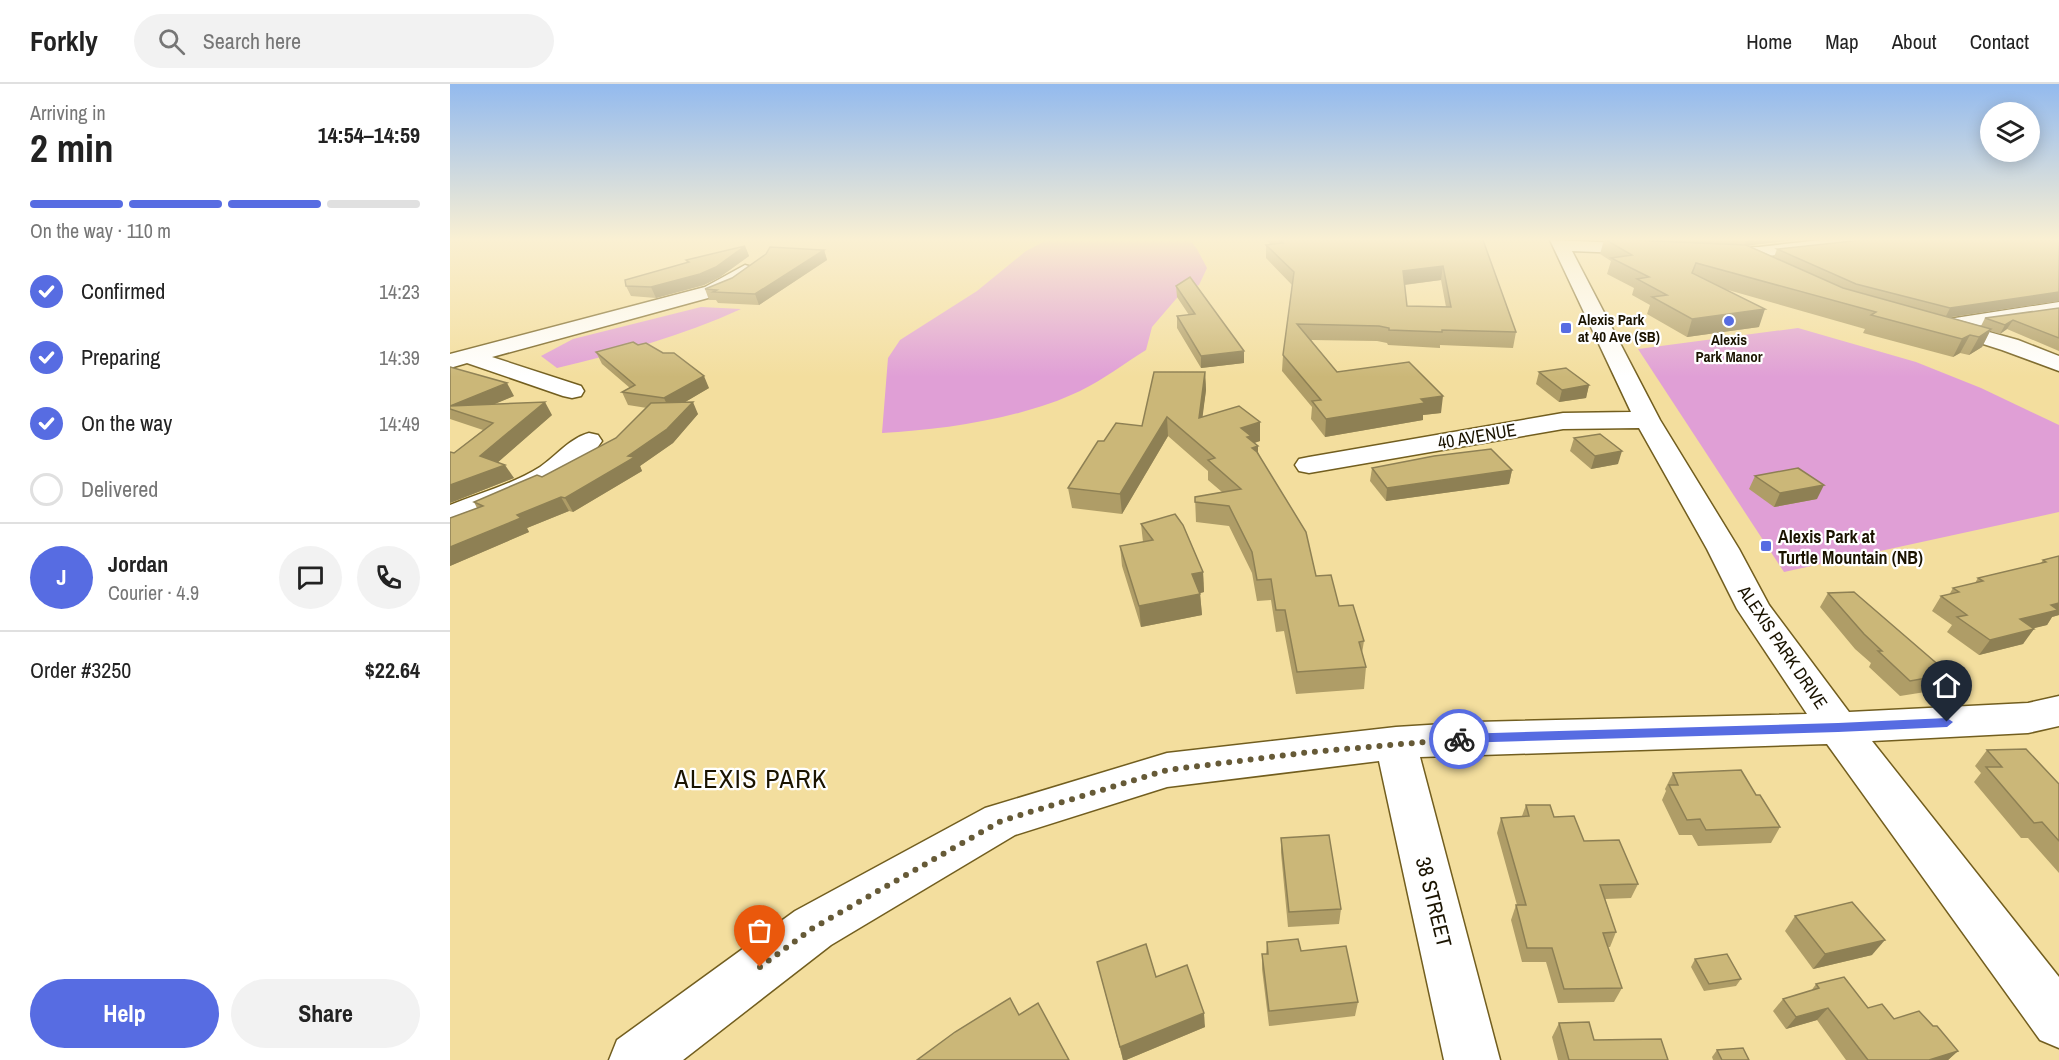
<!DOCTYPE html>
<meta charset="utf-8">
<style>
body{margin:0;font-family:"Archivo Narrow",sans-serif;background:#f2f2f2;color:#222;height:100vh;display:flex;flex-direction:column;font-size:22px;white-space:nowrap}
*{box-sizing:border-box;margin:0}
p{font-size:20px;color:#767676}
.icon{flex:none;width:33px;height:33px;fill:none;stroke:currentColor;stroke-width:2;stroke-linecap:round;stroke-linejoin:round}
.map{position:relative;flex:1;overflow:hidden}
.sheet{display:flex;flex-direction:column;background:#fff;width:450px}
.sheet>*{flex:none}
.controls{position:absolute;left:1530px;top:18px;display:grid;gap:12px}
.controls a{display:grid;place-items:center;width:60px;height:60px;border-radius:50%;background:#fff;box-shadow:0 3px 15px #0003;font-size:30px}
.pin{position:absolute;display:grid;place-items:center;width:51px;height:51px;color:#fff;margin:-62px -26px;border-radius:50% 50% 50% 0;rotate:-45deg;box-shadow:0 0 6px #0007}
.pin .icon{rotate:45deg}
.courier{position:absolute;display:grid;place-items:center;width:60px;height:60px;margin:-30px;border:4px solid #576ce2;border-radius:50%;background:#fff;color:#222;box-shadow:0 2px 8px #0007}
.summary em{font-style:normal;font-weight:700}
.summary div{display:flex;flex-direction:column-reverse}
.summary{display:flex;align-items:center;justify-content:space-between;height:102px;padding:0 30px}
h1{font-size:39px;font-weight:700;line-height:45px}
.bar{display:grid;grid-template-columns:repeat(4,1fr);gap:9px 6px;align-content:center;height:72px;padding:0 30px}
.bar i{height:8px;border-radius:4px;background:#e0e0e0}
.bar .active{background:#576ce2}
.bar p{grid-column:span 4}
.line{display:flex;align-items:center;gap:15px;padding:0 30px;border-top:2px solid #e0e0e0}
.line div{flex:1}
.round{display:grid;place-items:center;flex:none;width:63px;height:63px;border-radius:32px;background:#f2f2f2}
ol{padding:0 30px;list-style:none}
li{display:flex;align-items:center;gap:18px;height:66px}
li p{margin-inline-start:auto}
li .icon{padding:6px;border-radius:50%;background:#576ce2;color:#fff;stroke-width:4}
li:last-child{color:#767676}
li i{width:33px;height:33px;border:3px solid #e0e0e0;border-radius:50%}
.cta{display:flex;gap:12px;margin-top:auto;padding:12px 30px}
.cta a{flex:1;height:69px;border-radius:36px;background:#576ce2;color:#fff;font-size:24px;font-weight:700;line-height:69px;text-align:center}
.cta a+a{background:#f2f2f2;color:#222}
header{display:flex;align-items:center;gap:36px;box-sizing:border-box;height:84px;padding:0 30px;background:#fff;border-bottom:2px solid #e0e0e0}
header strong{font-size:28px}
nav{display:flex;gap:33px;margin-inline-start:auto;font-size:21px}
.search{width:420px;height:54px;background:#f2f2f2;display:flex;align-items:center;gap:15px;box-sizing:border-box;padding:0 21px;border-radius:33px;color:#767676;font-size:22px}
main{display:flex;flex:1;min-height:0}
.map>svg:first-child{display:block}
.green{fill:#e09fd6}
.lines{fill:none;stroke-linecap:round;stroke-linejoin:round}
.minor-casing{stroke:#725e1f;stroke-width:3}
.minor{fill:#fff;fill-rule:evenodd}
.wall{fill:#af9d67;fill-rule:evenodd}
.shaded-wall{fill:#8e8054}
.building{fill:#cbb778;stroke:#8e8054;stroke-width:1.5;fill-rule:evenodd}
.route{fill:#576ce2}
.done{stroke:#665a37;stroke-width:6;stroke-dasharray:0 10.8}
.poi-dot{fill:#576ce2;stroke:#fff;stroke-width:2}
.labels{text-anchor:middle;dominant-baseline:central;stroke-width:4.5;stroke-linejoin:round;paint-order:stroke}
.far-poi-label{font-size:15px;font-weight:bold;fill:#1a1300;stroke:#fff;text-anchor:start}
.street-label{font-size:18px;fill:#1a1300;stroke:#fff}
.poi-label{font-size:18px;font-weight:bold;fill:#1a1300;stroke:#fff;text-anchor:start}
.near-street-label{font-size:21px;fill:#1a1300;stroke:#fff}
.near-quarter-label{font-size:26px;letter-spacing:1.5px;fill:#1a1300;stroke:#fff}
</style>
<header>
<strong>Forkly</strong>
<div class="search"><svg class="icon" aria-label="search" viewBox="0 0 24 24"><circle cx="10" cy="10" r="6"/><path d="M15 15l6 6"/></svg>Search here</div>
<nav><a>Home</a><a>Map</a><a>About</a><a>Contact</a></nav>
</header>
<main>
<section class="sheet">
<div class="summary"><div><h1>2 min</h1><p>Arriving in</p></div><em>14:54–14:59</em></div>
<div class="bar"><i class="active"></i><i class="active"></i><i class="active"></i><i></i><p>On the way · 110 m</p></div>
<ol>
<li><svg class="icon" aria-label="check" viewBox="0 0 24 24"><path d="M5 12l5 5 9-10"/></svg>Confirmed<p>14:23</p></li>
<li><svg class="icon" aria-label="check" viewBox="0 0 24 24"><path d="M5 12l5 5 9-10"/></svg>Preparing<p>14:39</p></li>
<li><svg class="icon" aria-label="check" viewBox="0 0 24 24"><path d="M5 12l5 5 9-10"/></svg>On the way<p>14:49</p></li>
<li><i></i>Delivered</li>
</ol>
<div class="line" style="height:108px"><b class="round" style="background:#576ce2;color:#fff">J</b><div><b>Jordan</b><p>Courier · 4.9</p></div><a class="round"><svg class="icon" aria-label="chat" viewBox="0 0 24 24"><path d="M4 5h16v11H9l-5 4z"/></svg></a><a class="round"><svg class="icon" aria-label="phone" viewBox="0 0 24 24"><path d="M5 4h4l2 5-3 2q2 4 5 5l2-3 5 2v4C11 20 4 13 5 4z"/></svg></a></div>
<div class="line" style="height:78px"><div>Order #3250</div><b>$22.64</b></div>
<div class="cta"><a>Help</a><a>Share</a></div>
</section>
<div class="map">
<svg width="1609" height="976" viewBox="0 0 1609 976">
<rect width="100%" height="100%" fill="#f3de9e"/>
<g class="green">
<path d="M597,156H740L747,165L757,184L749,201L732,208L702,243L696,266C675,279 653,296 630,307C574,334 494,346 432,349L438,274L450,256L527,207L576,167Z"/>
<path d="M251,223L291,225C232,252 170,269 107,284L91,272L123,255Z"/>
<path d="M1348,244L1466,278L1531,304L1609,341V428L1334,488L1188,265Z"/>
</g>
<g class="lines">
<g class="minor-casing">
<g id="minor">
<path d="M1100,156L1196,160L1202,161L1205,165L1202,169L1196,170L1122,167L1210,336L1289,465L1319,521L1399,628L1578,619L1609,612V642L1578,649L1422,657L1609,893V964L1590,956L1377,660L970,673L1050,976H994L929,677L717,703L565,751L381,861L233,976H159L167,956L345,827L535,724L717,669L946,643L1026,638L1357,630L1287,525L1257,465L1189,344L1113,345L859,389L849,387L845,381L849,375L859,373L1113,329L1181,328Z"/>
<path d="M1371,156H1428L1420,161L1309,173L1268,174L1262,173L1259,169L1262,165L1268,164L1309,163Z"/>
<path d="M295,181L302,183L304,187L302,191L269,211L42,273L131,302L134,307L131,312L122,314L113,312L17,279L0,284V270L255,203Z"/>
<path d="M1609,218V230L1521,243L1568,256L1609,272V287L1552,266L1486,245L1482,241L1486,237Z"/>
<path d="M139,349L148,351L152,357C126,396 45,429 0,440V421C30,409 63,400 90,383C106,372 120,354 139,349Z"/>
</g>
</g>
<use href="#minor" class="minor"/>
</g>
<g class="wall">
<path d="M816,156H1033L1066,248L1063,264L990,261V264L938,261L937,259L927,257L861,256L887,288L991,329L973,331V336L875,353L861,335L862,323L832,287L833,271L842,201L816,174V161L820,160ZM991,196L996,223L957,222L955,201Z"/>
<path d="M1154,156H1346L1297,161L1324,173L1327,165L1609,156V217L1499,233L1531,242L1535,234L1609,224V267L1557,245L1550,250L1540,247L1532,263L1519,271L1510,269L1503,273L1413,249L1415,245L1271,204L1309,243L1237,253L1197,230L1200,221L1182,211L1184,204L1157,190L1161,177L1150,170Z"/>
<path d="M295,162L299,172L270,193L254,201L206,214L181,212L176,202L237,179L236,176Z"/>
<path d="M374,166L377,176L309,221L268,219L266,216H259L255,205Z"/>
<path d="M726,202L794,279L751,284L727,244V232L739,231L727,213Z"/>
<path d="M188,261L259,304L235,318L248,330L223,359L190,382L192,387L123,428L119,427L77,444L79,448L0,482V434L27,424L24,418L92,393L166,354L197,324L178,321L172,308L180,304L152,280L146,268Z"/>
<path d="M0,283L64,312L44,320L102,331L48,378L64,394L0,419V368L4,369L33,346L0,335Z"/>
<path d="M755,288L756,306L752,333L810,338V357L804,359L808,362V368L866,492L914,557L912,569L916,583L914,605L846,610L834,547L826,548L821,516L807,517L802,489L779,442L746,438L745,413L772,408L758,396V387L718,352L672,430L622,424L618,404L654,357L692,342Z"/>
<path d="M1089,288L1139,301L1136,314L1109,318L1086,300Z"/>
<path d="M1124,354L1168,380L1141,385L1120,367Z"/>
<path d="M922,384L1062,386L1059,400L936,417L920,397Z"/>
<path d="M1305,392L1367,415L1324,423L1299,405Z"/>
<path d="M691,440L753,488L754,508L750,509L752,531L691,543L672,482L670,462L693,458Z"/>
<path d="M1609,472V531L1602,533L1597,541L1583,544L1573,560L1529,571L1497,548L1502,541L1482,527L1491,512L1499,511L1503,504L1525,499L1528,494L1591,479L1593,476Z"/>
<path d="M1378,509L1499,590L1488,606L1450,612L1419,583L1421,579L1405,565L1370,523Z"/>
<path d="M1537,666L1609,700V789L1578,754H1571L1524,698L1531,689L1525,682Z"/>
<path d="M1223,689L1306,711L1330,743L1321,759L1248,762L1242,751H1229L1212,716L1216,707L1215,705Z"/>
<path d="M1076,721L1104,733L1188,800L1181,814L1155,815L1166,848L1160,863H1158L1172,904L1164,918L1108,919L1096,878H1072L1061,836L1066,821H1067L1047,749L1051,734L1072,732Z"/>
<path d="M831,754L891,825L889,840L838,843L831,769Z"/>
<path d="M1345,832L1422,871L1363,885L1335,847Z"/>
<path d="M817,858L851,867L908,918L905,932L819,942L812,885V870H816Z"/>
<path d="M1245,875L1291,895L1286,902L1254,907L1241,883Z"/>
<path d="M647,878L706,893L755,943L676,976H673Z"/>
<path d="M1366,900L1444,935L1483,942L1508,967L1498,976H1396L1367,936L1336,945L1323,927L1333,915L1361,907Z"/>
<path d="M1109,939L1144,956L1218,976H1108L1102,953Z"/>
<path d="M1267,966L1299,976H1263L1262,973Z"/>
</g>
<g class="shaded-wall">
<path d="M1296,156H1346L1294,162Z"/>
<path d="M295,162L299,172L270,193L254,201L206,214L201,203Z"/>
<path d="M374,166L377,176L309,221L305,210Z"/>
<path d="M993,182L991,196L952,201L953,187Z"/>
<path d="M1609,208V217L1495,234L1500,224Z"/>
<path d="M1315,225L1309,243L1237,253L1242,235Z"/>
<path d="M1563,236L1557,245L1550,250L1555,241Z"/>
<path d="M1541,245L1532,263L1519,271L1529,253Z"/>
<path d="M1520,251L1510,269L1503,273L1512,255Z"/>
<path d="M794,267V279L751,284V272Z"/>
<path d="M755,288L756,306L750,353L749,334Z"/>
<path d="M254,292L259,304L220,327L214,314Z"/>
<path d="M57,299L64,312L18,331L0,322Z"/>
<path d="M1139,301L1136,314L1109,318L1112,306Z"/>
<path d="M993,312L991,329L973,331V336L875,353L876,335L971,315Z"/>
<path d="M95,318L102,331L39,386L30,372Z"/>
<path d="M243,318L248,330L223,359L190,382L192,387L123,428L115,414Z"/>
<path d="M717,333L718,352L672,430L670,410Z"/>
<path d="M810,338V357L801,360L791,344Z"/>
<path d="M808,362V381L802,364Z"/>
<path d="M1172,367L1168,380L1141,385L1145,372Z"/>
<path d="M55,381L64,394L0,419V401Z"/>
<path d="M1062,386L1059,400L936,417L937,404Z"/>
<path d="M1374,401L1367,415L1324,423L1330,409Z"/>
<path d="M111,413L119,427L77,444L79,448L0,482V463L67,431Z"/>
<path d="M753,488L754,508L743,511L742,490Z"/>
<path d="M750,510L752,531L691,543L689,522Z"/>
<path d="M1609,519V531L1602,533L1597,541L1560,550L1570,535L1601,521Z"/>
<path d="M1584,545L1573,560L1529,571L1540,556Z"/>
<path d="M1435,856L1422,871L1363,885L1375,870Z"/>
<path d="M1378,924L1367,936L1336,945L1346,933Z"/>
<path d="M754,929L755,943L676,976H673L670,963Z"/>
<path d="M1508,967L1498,976H1479Z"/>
</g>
<g class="building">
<path d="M830,156H1033L1066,248L992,246V248L939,246V244L929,242L847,240L887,288L959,278L993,312L971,315L975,319L876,335L862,317L871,316L833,271L844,188L816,161L833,159ZM993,182L1001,223L957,222L953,187Z"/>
<path d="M1156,156H1179L1296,161L1393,204L1541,245L1529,253L1520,251L1512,255L1421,231L1426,228L1246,179L1242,189L1315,225L1242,235L1202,213L1217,211L1187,195L1199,193L1161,174L1182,171Z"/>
<path d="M1412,156H1609V208L1500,224L1406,200L1327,165Z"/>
<path d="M295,162L266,183L250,190L201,203L176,202L175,196L239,178L236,176Z"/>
<path d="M320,163L374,166L305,210L263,208L267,206L255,205L282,194L316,170Z"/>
<path d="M740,193L794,267L751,272L727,232L745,230L726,202Z"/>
<path d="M1609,224V254L1563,236L1555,241L1535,234Z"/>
<path d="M183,258L188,261L196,259L213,269H224L254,292L214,314L172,308L185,301L146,268Z"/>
<path d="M0,283L57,299L0,322Z"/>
<path d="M1116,284L1139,301L1112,306L1089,288Z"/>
<path d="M704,288H755L749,334L789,322L810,338L791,344L801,352L797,353L808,362L802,364L807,368L856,448L866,492L881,491L889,522L903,521L914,557L909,558L916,583L847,588L835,526H826L821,495L807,496L802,468L779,422L745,418V413L791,405L758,376L765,374L717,333L670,410L618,404L648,357H654L666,339L692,342Z"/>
<path d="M95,318L30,372L55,381L0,401V368L4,369L43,339L0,325V322Z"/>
<path d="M243,318L217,345L178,372L185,373L115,414L111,413L67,431L71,434L0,463V434L33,422L24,418L87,391L92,393L166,354L201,319Z"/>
<path d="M1150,350L1172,367L1145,372L1124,354Z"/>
<path d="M1041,365L1062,386L937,404L922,384L984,372Z"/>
<path d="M1348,384L1374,401L1330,409L1305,392Z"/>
<path d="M725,430L733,441L753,488L742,490L750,510L689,522L670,462L703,456L691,440Z"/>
<path d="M1609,472V519L1601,521L1608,526L1570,535L1584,545L1540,556L1507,533L1517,531L1491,512L1509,508L1503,504L1533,497L1528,494L1596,478L1593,476Z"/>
<path d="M1404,508L1499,590L1460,597L1428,567H1432L1414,550L1378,509Z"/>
<path d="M1576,665L1609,700V757L1592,738L1584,739L1536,683H1552L1537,666Z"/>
<path d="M1291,686L1306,711H1310L1330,743L1256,746L1250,735L1237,736L1219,701H1228L1223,689Z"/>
<path d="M1076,721H1100L1104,733L1124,732L1134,757L1169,756L1188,800L1150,801L1166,848L1153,849L1172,904L1114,905L1102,864H1077L1066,821H1076L1051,734L1079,732Z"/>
<path d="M879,751L891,825L839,828L831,754Z"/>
<path d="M1402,818L1435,856L1375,870L1345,832Z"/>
<path d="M848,855L851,867L896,862L908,918L819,927L812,870H818L817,858Z"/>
<path d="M696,860L706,893L737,881L754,929L670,963L647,878Z"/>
<path d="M1277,870L1291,895L1259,900L1245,875Z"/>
<path d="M1394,893L1418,924L1432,920L1444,935L1469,927L1483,942H1487L1508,967L1479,976H1418L1378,924L1346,933L1333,915L1369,904L1366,900Z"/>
<path d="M560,914L569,931L588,919L619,976H467L505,948Z"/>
<path d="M1139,938L1144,956L1211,955L1218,976H1119L1109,939Z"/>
<path d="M1293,964L1299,976H1272L1267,966Z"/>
</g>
<linearGradient id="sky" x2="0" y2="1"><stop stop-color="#93baee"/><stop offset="0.53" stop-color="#faf0d3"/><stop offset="1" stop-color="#faf0d3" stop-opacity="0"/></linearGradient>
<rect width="1609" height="293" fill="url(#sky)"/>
<path class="route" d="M1497,634L1503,638L1497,643L1388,648L1009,659L1003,655L1009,650L1388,639Z"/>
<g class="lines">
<path class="done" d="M310,883L363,844L551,737L717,686L861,668L1009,655"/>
</g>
<g class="poi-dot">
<circle cx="1279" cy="237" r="6"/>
<rect x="1110" y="238" width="12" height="12" rx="3"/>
<rect x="1310" y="456" width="12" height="12" rx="3"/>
</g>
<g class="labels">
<g class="far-poi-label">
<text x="1128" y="235">Alexis Park<tspan x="1128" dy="17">at 40 Ave (SB)</tspan></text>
<text x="1279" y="255" text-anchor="middle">Alexis<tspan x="1279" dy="17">Park Manor</tspan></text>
</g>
<g class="street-label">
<text transform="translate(1027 352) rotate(-10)">40 AVENUE</text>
<text transform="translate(1333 563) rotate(56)">ALEXIS PARK DRIVE</text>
</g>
<g class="poi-label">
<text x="1328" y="452">Alexis Park at<tspan x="1328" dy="21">Turtle Mountain (NB)</tspan></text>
</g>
<g class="near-street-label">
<text transform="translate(984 818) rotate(76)">38 STREET</text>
</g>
<g class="near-quarter-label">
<text x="301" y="694">ALEXIS PARK</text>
</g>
</g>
</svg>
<div class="controls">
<a><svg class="icon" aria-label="layers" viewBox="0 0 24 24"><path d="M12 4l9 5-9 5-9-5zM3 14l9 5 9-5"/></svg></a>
</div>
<div class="pin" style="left:310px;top:883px;background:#ea580c"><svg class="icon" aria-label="bag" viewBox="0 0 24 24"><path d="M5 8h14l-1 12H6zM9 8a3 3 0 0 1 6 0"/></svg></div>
<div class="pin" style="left:1497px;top:638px;background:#1f2937"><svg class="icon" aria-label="home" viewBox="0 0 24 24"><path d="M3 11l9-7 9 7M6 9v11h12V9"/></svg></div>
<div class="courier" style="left:1009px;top:655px"><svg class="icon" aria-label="bike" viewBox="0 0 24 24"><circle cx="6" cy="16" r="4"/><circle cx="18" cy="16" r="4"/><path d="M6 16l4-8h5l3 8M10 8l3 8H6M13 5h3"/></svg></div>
</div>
</main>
